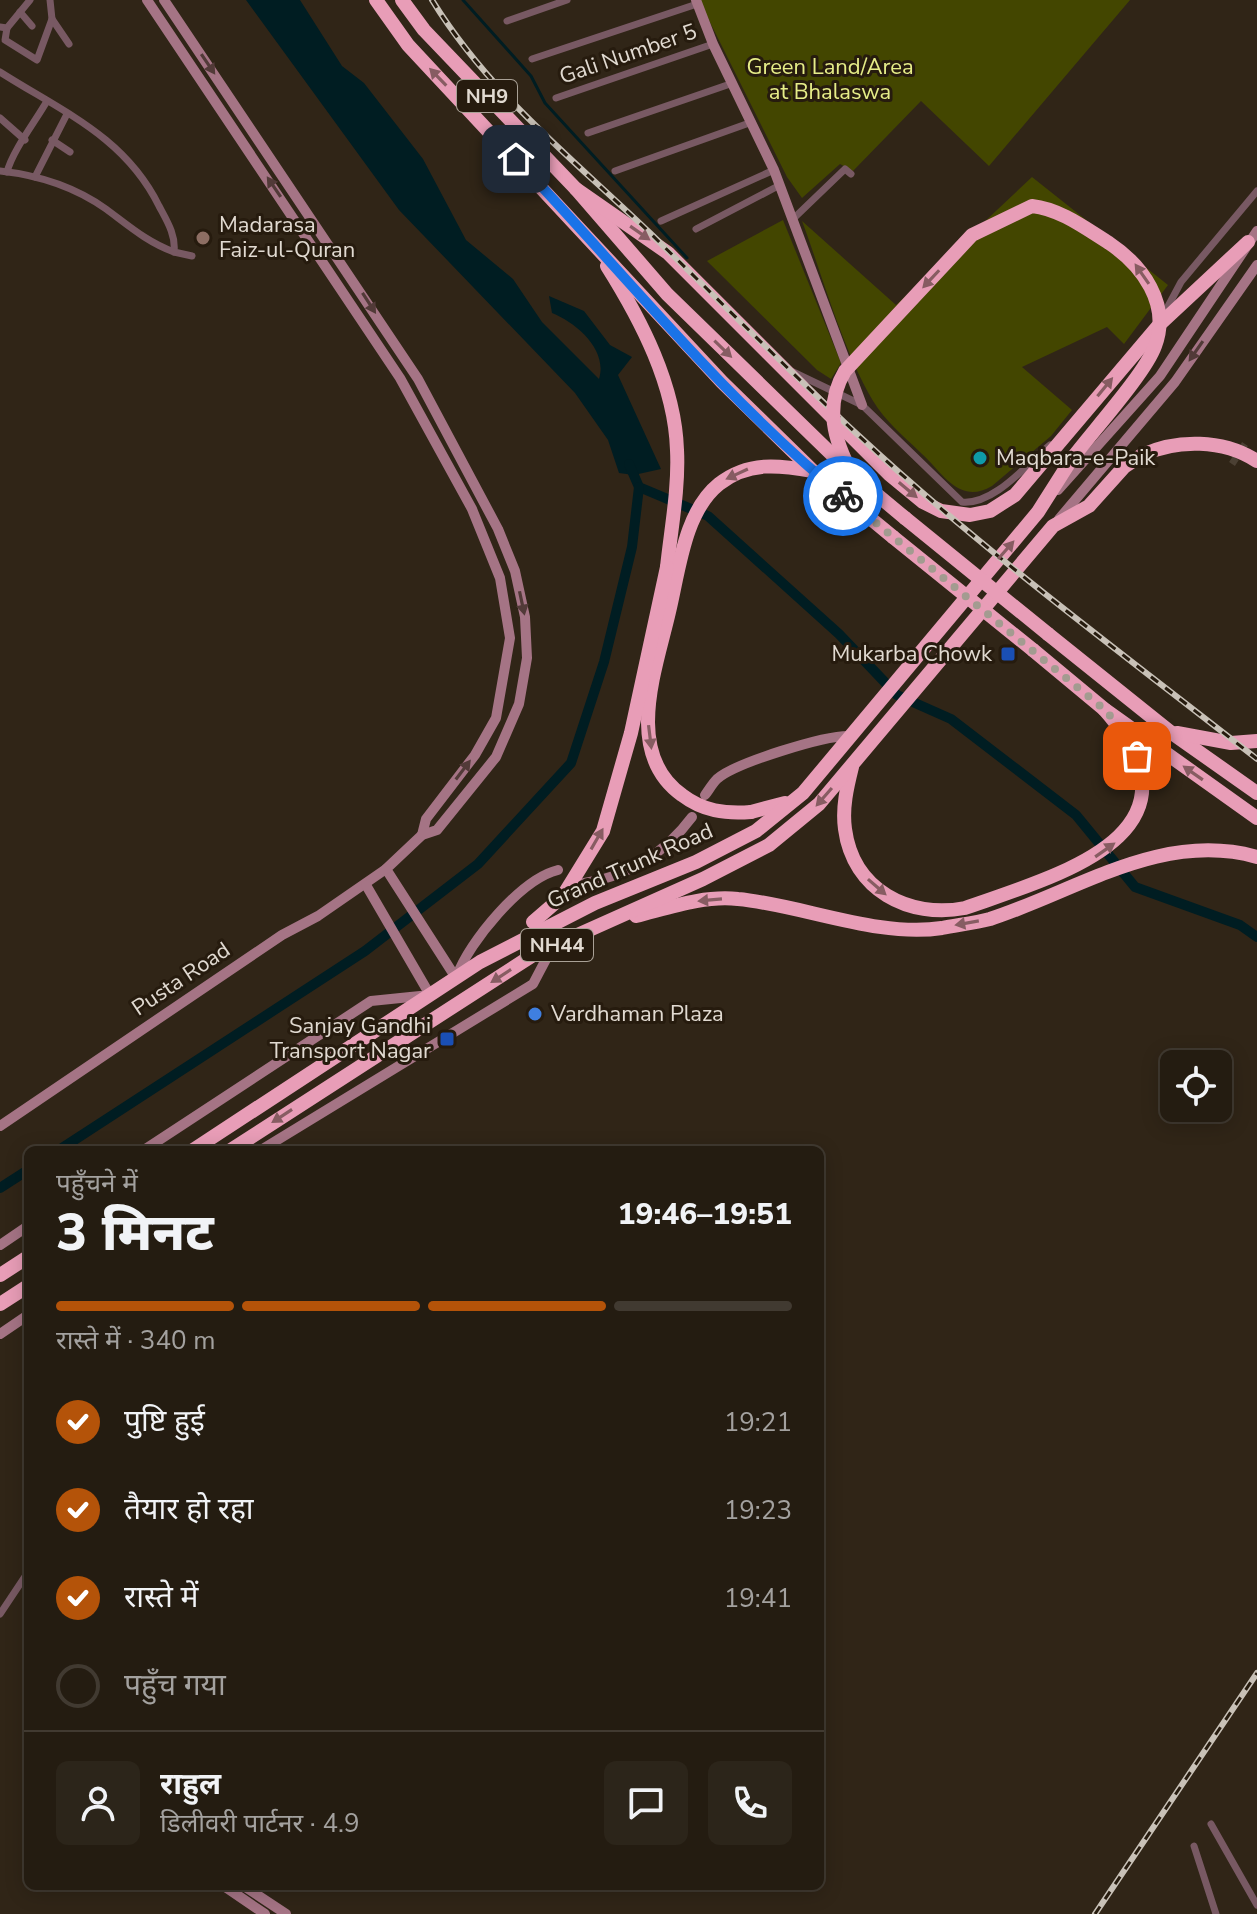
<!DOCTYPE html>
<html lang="hi">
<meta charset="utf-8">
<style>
body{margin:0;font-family:"Nunito Sans","Noto Sans Devanagari",sans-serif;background:#2c251a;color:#f1f3f6;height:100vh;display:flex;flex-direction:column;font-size:30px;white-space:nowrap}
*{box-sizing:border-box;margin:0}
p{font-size:26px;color:#a3a19f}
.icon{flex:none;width:44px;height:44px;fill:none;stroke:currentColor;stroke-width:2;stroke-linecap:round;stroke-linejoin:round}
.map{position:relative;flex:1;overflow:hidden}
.side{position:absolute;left:24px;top:1146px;width:800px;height:744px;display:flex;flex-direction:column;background:#241c11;border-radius:12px;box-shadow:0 4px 20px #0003,0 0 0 2px #413a31}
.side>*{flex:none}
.fabs{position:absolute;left:1160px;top:1050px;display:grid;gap:16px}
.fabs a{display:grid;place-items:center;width:72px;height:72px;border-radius:12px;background:#241c11;box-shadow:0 4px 20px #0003,0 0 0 2px #413a31;font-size:40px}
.pin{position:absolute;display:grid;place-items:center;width:68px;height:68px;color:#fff;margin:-34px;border-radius:16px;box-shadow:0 4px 12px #0006}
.courier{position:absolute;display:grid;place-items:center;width:80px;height:80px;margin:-40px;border:6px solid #1a73e8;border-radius:50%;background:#fff;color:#222;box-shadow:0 2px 10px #0007}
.head em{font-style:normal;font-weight:800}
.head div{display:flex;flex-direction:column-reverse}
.head{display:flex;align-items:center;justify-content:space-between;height:136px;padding:0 32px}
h1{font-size:52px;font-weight:800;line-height:60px}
.bar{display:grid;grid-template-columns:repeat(4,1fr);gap:12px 8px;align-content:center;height:96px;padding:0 32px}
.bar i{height:10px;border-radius:6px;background:#413a31}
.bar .selected{background:#b45309}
.bar p{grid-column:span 4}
.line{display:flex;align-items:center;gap:20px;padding:0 32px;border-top:2px solid #413a31}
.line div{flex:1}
.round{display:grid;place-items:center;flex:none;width:84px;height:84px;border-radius:12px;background:#2c251a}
ol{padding:0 32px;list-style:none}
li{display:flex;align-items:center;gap:24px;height:88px}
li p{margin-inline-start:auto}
li .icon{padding:8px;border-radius:50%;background:#b45309;color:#fff;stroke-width:4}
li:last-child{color:#a3a19f}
li i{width:44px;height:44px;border:4px solid #413a31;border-radius:50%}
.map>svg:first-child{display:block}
.green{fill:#434600}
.water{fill:#001d22}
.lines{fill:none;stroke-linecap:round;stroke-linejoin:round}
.stream{stroke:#001d22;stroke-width:3}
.canal{stroke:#001d22;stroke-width:10}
.street-tunnel{stroke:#4b4033;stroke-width:7;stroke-dasharray:7 3.5;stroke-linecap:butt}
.street{stroke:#785963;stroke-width:7}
.secondary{stroke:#a57485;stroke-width:10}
.highway{stroke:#e89db7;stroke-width:14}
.rail-casing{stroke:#c8c1b7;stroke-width:6}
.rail{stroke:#261b0e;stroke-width:3;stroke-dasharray:9;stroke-linecap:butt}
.highway-bridge{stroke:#e89db7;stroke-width:14}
.oneway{fill:#523a38}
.oneway2{fill:#875c62}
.done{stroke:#a39b90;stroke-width:8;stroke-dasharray:0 14.4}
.route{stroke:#1a73e8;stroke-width:10}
.education-dot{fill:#8d6e63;stroke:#261b0e;stroke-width:3}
.culture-dot{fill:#0f9aa8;stroke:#261b0e;stroke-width:3}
.transit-dot{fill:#1a4fb4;stroke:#261b0e;stroke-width:3}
.shop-dot{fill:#3f7fe0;stroke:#261b0e;stroke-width:3}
.labels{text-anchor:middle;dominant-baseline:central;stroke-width:6;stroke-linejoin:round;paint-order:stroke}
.shield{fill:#261b0e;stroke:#a9a196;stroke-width:2}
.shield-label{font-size:20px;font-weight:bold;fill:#e1dad1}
.street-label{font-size:22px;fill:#e1dad1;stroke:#261b0e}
.park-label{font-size:22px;fill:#e6ed88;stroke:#261b0e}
.poi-label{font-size:22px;fill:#e1dad1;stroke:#261b0e;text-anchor:start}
</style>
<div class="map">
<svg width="1257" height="1914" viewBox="0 0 1257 1914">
<rect width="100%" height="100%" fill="#302517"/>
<g class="green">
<path d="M699,0H1130L989,166L921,101L853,171L840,164L802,198L787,177Z"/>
<path d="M1032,177L1168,285L1124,344L1107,327L1022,367L1072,410L1051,436L992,486C965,502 949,483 931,463C916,447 897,432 883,415C849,372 822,274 802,221L896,305Z"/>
<path d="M783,220L841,363L831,379L817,370L707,261Z"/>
</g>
<path class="water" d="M246,0H300L342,66L364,83L423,159L466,240L513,279L542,322L599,379C608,350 577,323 552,313L549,296L584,311L610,345L632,357L618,375L661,469L634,475L619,473L608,440L575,393L399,210Z"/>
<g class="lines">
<path class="stream" d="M463,0L531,76L545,103L687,258"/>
<g class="canal">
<path d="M629,464L639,487L708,516L839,634L897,695L951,719L1076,815L1135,887L1240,925L1257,937"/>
<path d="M59,1150L365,951L478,864L571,763L604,662L632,547L639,487"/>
<path d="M0,1188L28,1170"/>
</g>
<path class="street-tunnel" d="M1232,464L1245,444"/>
<g class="street">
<path d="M50,0L52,19L69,44"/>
<path d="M20,12L32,26"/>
<path d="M507,21L567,0"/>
<path d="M0,27L7,28L30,0"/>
<path d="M7,28L5,40L37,60L52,19"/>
<path d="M532,59L697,4"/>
<path d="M0,72C63,112 125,137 159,206C167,221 176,235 174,252L192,256"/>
<path d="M556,98L713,44"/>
<path d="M0,118L25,140"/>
<path d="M588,133L733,83"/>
<path d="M52,140L70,152"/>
<path d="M0,171C37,175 75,187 106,209C129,226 147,242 174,252"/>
<path d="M615,171L752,122"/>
<path d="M7,172C13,150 35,122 47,101"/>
<path d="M35,177L67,114"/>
<path d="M793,219L845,169L851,174"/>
<path d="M661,221L774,170"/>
<path d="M696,229L780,185"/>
<path d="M1165,312L1181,282L1257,191"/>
<path d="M793,372L862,405L962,502C994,505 1026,465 1050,445"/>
<path d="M0,1614L28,1572"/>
<path d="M1211,1824L1257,1905"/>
<path d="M1194,1846L1216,1914"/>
</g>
<g class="secondary">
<path d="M147,0L400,378L472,509L500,578L510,638L496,718L475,755L426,819L422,835"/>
<path d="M164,0L418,379L498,529L515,571L525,617L527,658L519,704L496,757L437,830L422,835L386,869L456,978"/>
<path d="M696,0L713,44L774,170L862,405"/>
<path d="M1058,490L1160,376L1257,231"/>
<path d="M1059,519L1175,382L1257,265"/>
<path d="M705,795C709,790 712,784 717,779C735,763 825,735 850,736"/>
<path d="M584,883C628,877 666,852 692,817"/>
<path d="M457,976C469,942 521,879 558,870"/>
<path d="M0,1126L282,935L318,916L386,869"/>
<path d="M144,1150L371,1001L430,995L366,885"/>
<path d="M261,1150L533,984L553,946"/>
<path d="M0,1245L28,1226"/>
<path d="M0,1334L28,1315"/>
<path d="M224,1886L265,1914"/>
<path d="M244,1886L286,1914"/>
</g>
<g class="highway">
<path d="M376,0L408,45L722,382L813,471L893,537"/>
<path d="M402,0L424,30L576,189L667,294L852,474L905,518"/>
<path d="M576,189L668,253L889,474L923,502L941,511L970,515L990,511L1015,495L1159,325L1248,242"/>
<path d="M607,266C641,320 675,385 677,450C679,488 671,529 667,567"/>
<path d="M1048,634L1169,731L1257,793"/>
<path d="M1033,650L1104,709L1257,818"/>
<path d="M1177,733L1231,743L1257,741"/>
<path d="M852,767C847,787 842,808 845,829C853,890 909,919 965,908C1058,875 1215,834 1104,709"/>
<path d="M751,812L785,803"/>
<path d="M636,916C668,908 704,895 738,899C802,905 878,938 942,928C957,925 975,923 990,919C1077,891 1162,830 1257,857"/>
<path d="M193,1150L480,962L595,903L696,862L756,831L803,793L1038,512L1071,460"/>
<path d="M231,1150L533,955L703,879L769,845L819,804L1053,526L1089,506L1124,467L1142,455"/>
<path d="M0,1275L28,1257"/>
<path d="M0,1304L28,1286"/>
</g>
<g class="rail-casing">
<g id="rail">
<path d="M432,0C489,93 572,158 650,233C719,300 787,369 858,435C983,551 1123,654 1257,759"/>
<path d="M1095,1914L1257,1673"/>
</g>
</g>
<use href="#rail" class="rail"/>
<g class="highway-bridge">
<path d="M1142,455C1177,439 1223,439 1257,461"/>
<path d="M852,474C834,440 824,406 845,371L972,235L1032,206C1060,209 1085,228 1109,243C1142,265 1171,304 1155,346C1145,374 1091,433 1071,460"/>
<path d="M905,518L1048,634"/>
<path d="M893,537L1033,650"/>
<path d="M751,812C725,814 703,811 682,795C623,753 656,669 669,612C679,571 684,512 719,484C748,461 779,465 813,471"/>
<path d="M533,922L563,896L603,831L631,733L667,567"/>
</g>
</g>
<defs><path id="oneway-solid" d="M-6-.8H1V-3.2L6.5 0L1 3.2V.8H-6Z" transform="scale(2)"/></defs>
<g class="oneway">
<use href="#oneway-solid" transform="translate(208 64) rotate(56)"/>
<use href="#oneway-solid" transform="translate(274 187) rotate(-124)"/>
<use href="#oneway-solid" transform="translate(369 303) rotate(57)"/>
<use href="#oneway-solid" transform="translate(1196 351) rotate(125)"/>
<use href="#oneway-solid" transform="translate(522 603) rotate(78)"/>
<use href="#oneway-solid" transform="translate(463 770) rotate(-53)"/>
</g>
<g class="oneway2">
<use href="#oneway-solid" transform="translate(438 77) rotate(-134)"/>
<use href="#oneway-solid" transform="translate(640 233) rotate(35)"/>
<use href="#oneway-solid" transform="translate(1142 274) rotate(-125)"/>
<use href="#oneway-solid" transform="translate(931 279) rotate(133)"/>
<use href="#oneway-solid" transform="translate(723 349) rotate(44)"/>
<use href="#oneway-solid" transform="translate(1105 387) rotate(-51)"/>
<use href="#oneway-solid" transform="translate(737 474) rotate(155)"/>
<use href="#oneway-solid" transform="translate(908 490) rotate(40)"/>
<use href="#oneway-solid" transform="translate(1006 550) rotate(-49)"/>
<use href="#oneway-solid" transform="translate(650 737) rotate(83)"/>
<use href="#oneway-solid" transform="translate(1193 773) rotate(-145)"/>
<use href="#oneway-solid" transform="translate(824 797) rotate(131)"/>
<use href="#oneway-solid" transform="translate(597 839) rotate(-60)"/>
<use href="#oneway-solid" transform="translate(1105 850) rotate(-35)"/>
<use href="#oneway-solid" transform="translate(877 887) rotate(41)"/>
<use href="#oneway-solid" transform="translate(710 900) rotate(175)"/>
<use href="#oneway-solid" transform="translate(967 923) rotate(170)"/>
<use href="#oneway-solid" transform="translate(501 976) rotate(147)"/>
<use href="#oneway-solid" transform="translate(282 1116) rotate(147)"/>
</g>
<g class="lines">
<path class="done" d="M843,496L1104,709L1122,729L1137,756"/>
<path class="route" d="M516,159C623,272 722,397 843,496"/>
</g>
<circle class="education-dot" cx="203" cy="238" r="8"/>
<circle class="culture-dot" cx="980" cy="458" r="8"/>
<g class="transit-dot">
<rect x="1000" y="646" width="16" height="16" rx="4"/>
<rect x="439" y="1031" width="16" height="16" rx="4"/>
</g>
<circle class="shop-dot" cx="535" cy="1014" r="8"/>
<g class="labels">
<g class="shield">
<rect x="457" y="80" width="60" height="32" rx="6"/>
<rect x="521" y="929" width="72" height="32" rx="6"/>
</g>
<g class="shield-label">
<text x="487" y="96">NH9</text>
<text x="557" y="945">NH44</text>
</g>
<g class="street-label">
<text transform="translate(628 54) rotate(-19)">Gali Number 5</text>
<text transform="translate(630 866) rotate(-24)">Grand Trunk Road</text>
<text transform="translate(181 979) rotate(-34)">Pusta Road</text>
</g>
<g class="park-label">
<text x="830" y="67">Green Land/Area<tspan x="830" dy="25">at Bhalaswa</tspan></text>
</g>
<g class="poi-label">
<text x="219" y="225">Madarasa<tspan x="219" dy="25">Faiz-ul-Quran</tspan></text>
<text x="996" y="458">Maqbara-e-Paik</text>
<text x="992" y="654" text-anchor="end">Mukarba Chowk</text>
<text x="551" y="1014">Vardhaman Plaza</text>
<text x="431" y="1026" text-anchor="end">Sanjay Gandhi<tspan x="431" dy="25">Transport Nagar</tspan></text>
</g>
</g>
</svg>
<div class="fabs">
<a><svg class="icon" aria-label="locate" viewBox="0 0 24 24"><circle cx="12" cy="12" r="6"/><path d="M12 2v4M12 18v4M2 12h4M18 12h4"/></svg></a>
</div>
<div class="pin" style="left:1137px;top:756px;background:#ea580c"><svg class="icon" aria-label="bag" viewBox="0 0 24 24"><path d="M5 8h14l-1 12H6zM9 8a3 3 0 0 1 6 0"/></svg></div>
<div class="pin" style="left:516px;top:159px;background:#1f2937"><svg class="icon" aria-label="home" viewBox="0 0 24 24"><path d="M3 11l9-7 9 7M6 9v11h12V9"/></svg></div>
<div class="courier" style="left:843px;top:496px"><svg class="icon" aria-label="bike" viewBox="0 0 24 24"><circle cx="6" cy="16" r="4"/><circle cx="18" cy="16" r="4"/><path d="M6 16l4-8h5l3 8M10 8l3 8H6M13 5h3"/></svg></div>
<section class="side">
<div class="head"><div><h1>3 मिनट</h1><p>पहुँचने में</p></div><em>19:46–19:51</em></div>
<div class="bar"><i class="selected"></i><i class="selected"></i><i class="selected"></i><i></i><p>रास्ते में · 340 m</p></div>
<ol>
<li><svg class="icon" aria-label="check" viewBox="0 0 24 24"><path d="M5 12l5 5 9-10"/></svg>पुष्टि हुई<p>19:21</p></li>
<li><svg class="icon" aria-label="check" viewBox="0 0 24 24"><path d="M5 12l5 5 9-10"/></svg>तैयार हो रहा<p>19:23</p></li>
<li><svg class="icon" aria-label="check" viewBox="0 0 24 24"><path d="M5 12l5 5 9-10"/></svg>रास्ते में<p>19:41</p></li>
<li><i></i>पहुँच गया</li>
</ol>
<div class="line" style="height:144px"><a class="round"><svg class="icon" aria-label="person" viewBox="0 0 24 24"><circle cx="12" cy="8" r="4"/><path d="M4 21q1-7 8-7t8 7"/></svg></a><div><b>राहुल</b><p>डिलीवरी पार्टनर · 4.9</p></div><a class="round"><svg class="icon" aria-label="chat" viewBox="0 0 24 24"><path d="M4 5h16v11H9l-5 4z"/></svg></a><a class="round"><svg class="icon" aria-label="phone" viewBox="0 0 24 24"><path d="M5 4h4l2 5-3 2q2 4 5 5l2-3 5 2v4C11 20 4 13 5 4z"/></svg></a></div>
</section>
</div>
